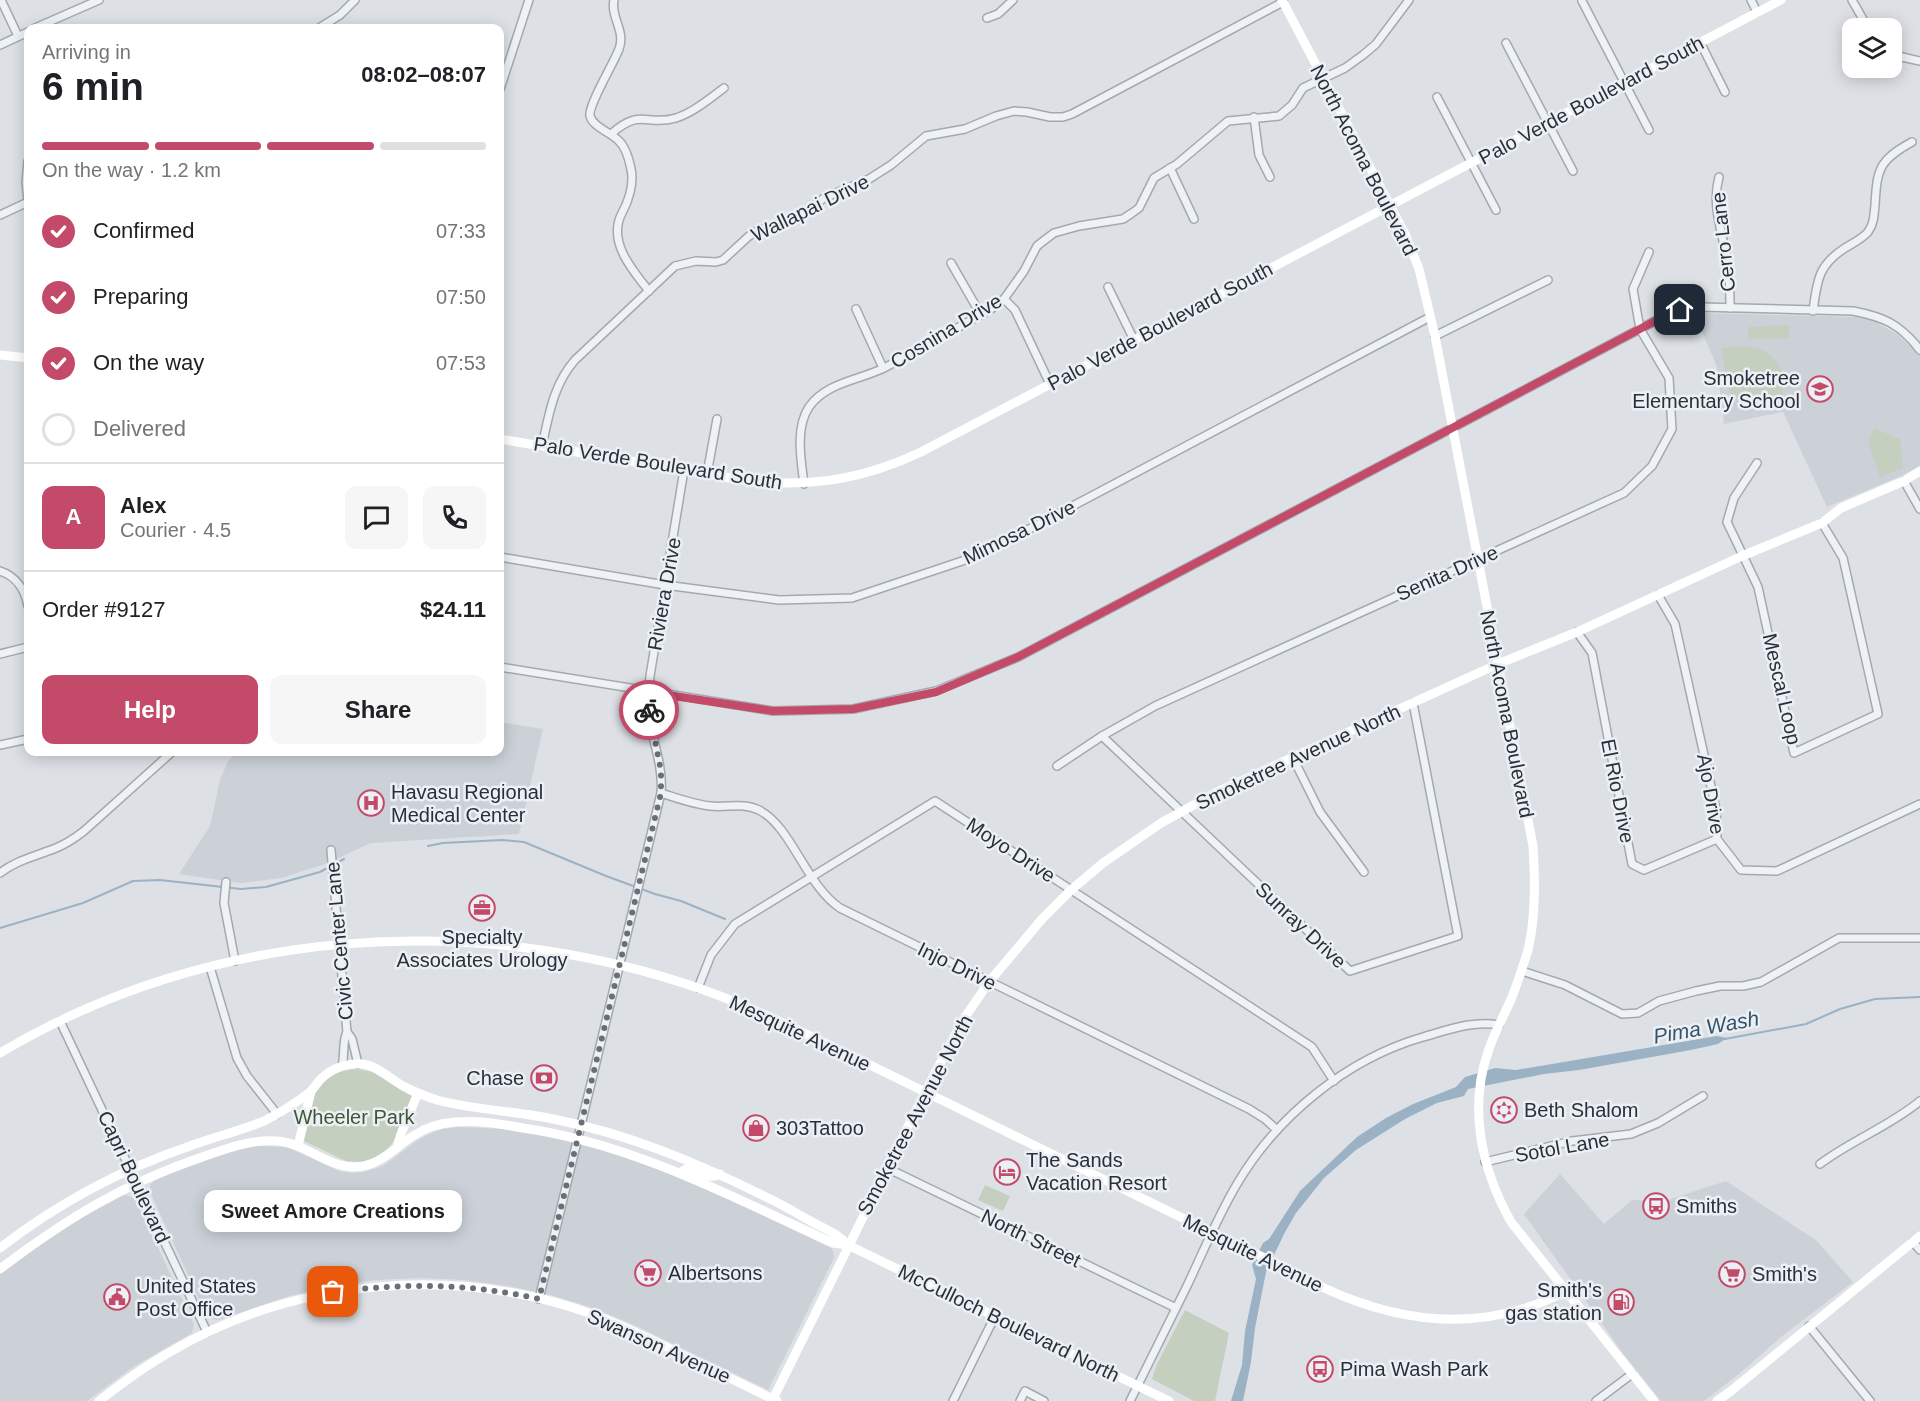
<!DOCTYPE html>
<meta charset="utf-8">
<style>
body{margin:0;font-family:Helvetica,sans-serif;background:#f6f6f6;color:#202124;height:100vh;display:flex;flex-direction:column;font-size:22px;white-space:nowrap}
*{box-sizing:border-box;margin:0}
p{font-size:20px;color:#757577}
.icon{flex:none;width:33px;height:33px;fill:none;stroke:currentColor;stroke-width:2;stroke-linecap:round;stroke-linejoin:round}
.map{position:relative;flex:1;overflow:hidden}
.drawer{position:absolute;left:24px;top:24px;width:480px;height:732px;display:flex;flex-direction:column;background:#fff;border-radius:12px;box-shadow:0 3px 15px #0003}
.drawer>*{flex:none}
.buttons{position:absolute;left:1842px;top:18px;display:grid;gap:12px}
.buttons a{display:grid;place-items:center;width:60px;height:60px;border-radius:12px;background:#fff;box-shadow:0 3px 15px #0003;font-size:30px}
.pin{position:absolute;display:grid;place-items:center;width:51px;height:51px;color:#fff;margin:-26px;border-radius:12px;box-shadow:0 3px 9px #0006}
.courier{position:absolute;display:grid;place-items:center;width:60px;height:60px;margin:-30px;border:4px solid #c34a68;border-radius:50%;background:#fff;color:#222;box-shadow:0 2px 8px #0007}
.bubble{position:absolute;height:42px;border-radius:12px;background:#fff;box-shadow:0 3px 15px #0003;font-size:20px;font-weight:700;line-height:42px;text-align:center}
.headline em{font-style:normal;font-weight:700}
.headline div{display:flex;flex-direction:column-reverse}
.headline{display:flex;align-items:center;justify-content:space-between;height:102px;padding:0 18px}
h1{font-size:39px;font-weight:700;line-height:45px}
.bar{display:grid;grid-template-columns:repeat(4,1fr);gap:9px 6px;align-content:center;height:72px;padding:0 18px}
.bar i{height:8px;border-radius:4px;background:#e0e0e0}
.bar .active{background:#c34a68}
.bar p{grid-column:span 4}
.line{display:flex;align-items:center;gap:15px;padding:0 18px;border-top:2px solid #e0e0e0}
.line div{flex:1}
.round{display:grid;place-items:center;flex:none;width:63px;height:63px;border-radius:12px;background:#f6f6f6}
ol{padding:0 18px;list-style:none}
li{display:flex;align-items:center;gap:18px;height:66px}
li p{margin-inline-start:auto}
li .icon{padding:6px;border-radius:50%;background:#c34a68;color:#fff;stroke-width:4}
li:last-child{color:#757577}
li i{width:33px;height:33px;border:3px solid #e0e0e0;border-radius:50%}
.button{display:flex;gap:12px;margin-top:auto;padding:12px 18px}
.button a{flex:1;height:69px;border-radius:12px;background:#c34a68;color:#fff;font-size:24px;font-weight:700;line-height:69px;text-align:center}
.button a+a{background:#f6f6f6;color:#202124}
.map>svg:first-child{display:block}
.built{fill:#cbd1d7}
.green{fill:#c5cfbf}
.water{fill:#9ab2c4}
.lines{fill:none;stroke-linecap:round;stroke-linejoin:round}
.stream{stroke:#9ab2c4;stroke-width:2}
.street-casing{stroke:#a3a9af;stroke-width:10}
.street{stroke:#eff2f4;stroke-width:7}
.secondary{stroke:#fff;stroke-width:9}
.done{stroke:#676f77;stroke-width:6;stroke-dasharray:0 10.8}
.route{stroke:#c34a68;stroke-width:8}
.labels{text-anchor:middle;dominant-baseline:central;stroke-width:5;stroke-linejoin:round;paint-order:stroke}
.street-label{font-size:20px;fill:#28313b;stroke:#ecf0f4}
.poi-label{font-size:20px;fill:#28313b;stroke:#ecf0f4;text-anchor:start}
.park-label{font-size:20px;fill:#3f5636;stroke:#ecf0f4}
.water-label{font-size:21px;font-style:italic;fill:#35536c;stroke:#ecf0f4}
</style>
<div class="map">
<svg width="1920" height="1401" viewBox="0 0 1920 1401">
<rect width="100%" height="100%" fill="#dde1e6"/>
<g class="built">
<path d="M1694,313L1859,317L1872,320L1897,334L1920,355V466L1901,476L1827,507L1783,412L1724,424L1717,367Z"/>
<path d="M500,722L543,729L519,834L371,843L325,864L281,878L241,883L179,874L210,826L220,780L228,761L238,752H500Z"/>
<path d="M459,1127L505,1129L579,1142L651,1164L718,1193L831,1248L833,1251L834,1258L768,1390L634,1325L593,1308L551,1295L508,1286L464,1280L420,1278L376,1280L332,1286L289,1296L219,1320L212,1319L206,1314L150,1192V1185L156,1179L235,1150L255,1146L287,1147L339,1171L354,1173L364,1172L383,1166L418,1140L429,1134L442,1129Z"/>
<path d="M1560,1174L1604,1224L1632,1200L1665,1201L1726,1181L1817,1241L1853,1282L1781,1337L1739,1374L1704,1401H1661L1622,1352L1524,1214Z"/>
<path d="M127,1195L135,1199L194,1324L192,1333L133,1367L87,1401H0V1273L29,1251L74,1222L122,1196Z"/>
</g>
<g class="green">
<path d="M1789,325V338L1748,339V327Z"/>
<path d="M1740,346C1765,348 1775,354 1785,378L1782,395L1731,399L1721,348Z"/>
<path d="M1874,428L1900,439L1903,468L1880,477L1868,442Z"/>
<path d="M356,1069L372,1072L379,1076L413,1097L394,1141L384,1153L370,1160L362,1162L346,1161L302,1140C310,1106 313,1072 356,1069Z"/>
<path d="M985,1185L1010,1196L1003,1211L978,1200Z"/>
<path d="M1185,1310L1229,1333L1215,1401H1194L1152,1379L1157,1364Z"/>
</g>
<path class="water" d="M1717,1036L1727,1038L1718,1044L1691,1050L1579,1070L1544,1074L1468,1089L1464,1096L1437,1103L1405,1119L1356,1150L1324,1178L1296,1213L1284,1234L1266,1272L1255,1328L1251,1362L1243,1401H1231L1242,1365L1245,1331L1256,1279L1252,1265L1263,1243L1269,1239L1300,1191L1357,1137L1386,1118L1413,1104L1456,1087L1465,1077L1495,1068L1516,1070Z"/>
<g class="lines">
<g class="stream">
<path d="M428,846L443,843L502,840L524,842L606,876L655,894L681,901L725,919"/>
<path d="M0,928L83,903L133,881L160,880L241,889L266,887L320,872L344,859"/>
<path d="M1725,1039L1806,1024L1840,1009L1875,999L1920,997"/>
</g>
<g class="street-casing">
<g id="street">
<path d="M1,0L18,36"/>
<path d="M614,0C610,17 626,31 619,49C614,63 588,105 590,116C593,127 610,132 618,140C625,146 629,159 631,169C634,183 629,200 622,213C607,241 632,270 649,291"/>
<path d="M1751,0L1757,12"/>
<path d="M1852,0L1868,28"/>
<path d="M1582,1L1649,130"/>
<path d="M987,18L998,14L1013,0"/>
<path d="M35,28L99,0"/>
<path d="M319,28L340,15L355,0"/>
<path d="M1700,42L1725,92"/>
<path d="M1506,43L1573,171"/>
<path d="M0,45L28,32"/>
<path d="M1892,50L1902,57L1920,61"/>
<path d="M500,89L529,0"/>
<path d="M1437,97L1496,210"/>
<path d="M1254,117L1259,155L1270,177"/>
<path d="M611,134C641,107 646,127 676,118C694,112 709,99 724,88"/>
<path d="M28,161L26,182L28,201"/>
<path d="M1170,168L1194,219"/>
<path d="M1719,177C1711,206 1723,233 1727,261C1730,276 1730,292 1730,308"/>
<path d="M0,215L28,202"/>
<path d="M951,263L981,315"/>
<path d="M1108,287L1134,340"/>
<path d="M1004,299L1015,310L1050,384"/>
<path d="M856,309L883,368"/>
<path d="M1813,311C1817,281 1818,265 1845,248C1853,243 1862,239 1868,232C1874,224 1874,215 1875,205C1877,169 1879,160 1912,142"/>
<path d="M1435,336L1548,280"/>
<path d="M542,446C549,415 553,385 575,360L675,266L696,261L716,262L723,260L749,236L757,231L799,217L824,198L869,179L891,165L926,136L965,129L996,116L1014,111L1027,112L1050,117H1063L1072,114L1283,2"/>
<path d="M1757,463L1734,498L1727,522L1758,587L1794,753L1878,714L1843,558L1822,523"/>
<path d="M707,474L717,419"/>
<path d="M1904,481L1920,509"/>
<path d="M804,484C801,460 795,428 809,407C826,382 861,380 886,367C921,348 956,329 991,309L1004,299L1024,271L1037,246L1046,239L1054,233L1079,226L1123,219L1132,213L1139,208L1154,178L1177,164L1228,121L1279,116L1292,105L1303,88L1345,68L1363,55L1376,44L1409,0"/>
<path d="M500,557L665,585L779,600L852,598L980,555L1430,317"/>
<path d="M0,571C16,576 25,590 28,606"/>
<path d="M1658,595L1675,624L1716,809L1717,839L1741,870L1777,871L1920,804"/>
<path d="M1577,632L1592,653L1632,864L1644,870L1717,839"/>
<path d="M0,654L28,647"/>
<path d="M500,667L773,711L853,709L936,691L1018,657L1655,321L1680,310L1700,307L1853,311C1884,317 1900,324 1920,350"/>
<path d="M1102,736L1350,971L1458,936L1413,703"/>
<path d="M0,745L28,739"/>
<path d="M1293,758L1320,812L1364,872"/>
<path d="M1057,766L1102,736L1155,706L1624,493L1652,466L1672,429L1669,378L1640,329L1633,289L1649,252"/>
<path d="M661,793C677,798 693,804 710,806C727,808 743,802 759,810C792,827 805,884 840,908L1249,1109L1265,1119L1277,1130"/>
<path d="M331,850L347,1032C342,1042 345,1054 342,1066"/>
<path d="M0,873C17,860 36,856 56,848C66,844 75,838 84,831L172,752"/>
<path d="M226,882L224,903L235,961"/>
<path d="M210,967L237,1058L247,1076L277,1114"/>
<path d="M1522,971L1565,985L1622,1014L1638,1013L1659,1001L1696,991L1720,986H1743L1761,982L1839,938H1920"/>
<path d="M698,988L711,955L735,924L935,801L1312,1047L1334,1081"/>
<path d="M60,1021L207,1332"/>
<path d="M347,1032L352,1039L358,1064"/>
<path d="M1485,1162L1572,1141L1631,1134L1658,1123L1703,1096"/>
<path d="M1820,1164C1852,1140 1890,1126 1920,1101"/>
<path d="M887,1168L1176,1308"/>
<path d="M1913,1242L1920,1250"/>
<path d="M539,1299L661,793C663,771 656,750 651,728C648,711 648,694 650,676L684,470"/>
<path d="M1809,1326L1870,1401"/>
<path d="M953,1401L995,1316"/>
<path d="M1020,1401L1025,1391L1044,1401"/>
<path d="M1130,1401C1149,1363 1168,1325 1187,1286C1203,1252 1218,1216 1237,1184C1277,1116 1347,1059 1423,1037C1448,1030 1473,1020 1499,1025"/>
<path d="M1596,1401L1632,1374"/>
</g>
</g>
<use href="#street" class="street"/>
<g class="secondary">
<path d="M1282,0L1405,234L1419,269L1435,336L1533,846C1535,880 1536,916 1528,950C1523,966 1518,982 1512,997C1504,1016 1494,1033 1488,1052C1468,1109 1482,1170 1511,1222L1654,1401"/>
<path d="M0,355L28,358"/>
<path d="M500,439L754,482C817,486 864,479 921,452L1781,0"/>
<path d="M0,1053C209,928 473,909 701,989C744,1004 785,1024 825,1043C870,1065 915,1087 960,1109C1043,1149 1126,1190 1209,1231C1248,1250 1286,1268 1324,1288C1404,1325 1486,1333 1566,1291"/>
<path d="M298,1146L311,1091"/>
<path d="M397,1147L401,1134L418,1093"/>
<path d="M681,1172L688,1168C699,1170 709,1181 720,1174"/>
<path d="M0,1248C57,1204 122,1169 190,1146C214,1137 240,1131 264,1121C280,1113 296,1103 310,1092C313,1089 316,1085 319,1081C328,1071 341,1065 355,1064C374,1062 387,1077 403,1086C414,1092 425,1096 437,1100C475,1110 515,1111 553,1119C629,1134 698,1163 766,1197C783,1205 798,1214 814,1223C827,1230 838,1234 848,1245"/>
<path d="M0,1269C66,1219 123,1184 202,1157C226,1149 251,1139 277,1141C305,1143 326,1166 353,1167C378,1168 394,1148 413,1136C425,1128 441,1123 455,1122C478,1120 501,1124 523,1128C634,1144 732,1197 833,1243L848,1245L1169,1401"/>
<path d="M99,1401C122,1383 145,1366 170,1352C296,1278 455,1265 592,1314C622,1325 650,1339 679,1353C712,1369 745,1385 777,1401"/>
<path d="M772,1401L925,1092L963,1020L989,982L1042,919L1071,890L1103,863L1161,823L1219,791L1498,664L1577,632L1742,556L1822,523L1841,508L1904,481L1920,471"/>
<path d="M1717,1401L1731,1391L1920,1236"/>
</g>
</g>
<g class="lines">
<path class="done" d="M333,1292C406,1283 467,1283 539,1299L661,793V771L649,710"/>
<path class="route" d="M649,710L648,692L773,711L853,709L936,692L1018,657L1655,321L1680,310"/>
</g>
<defs>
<g id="school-ring" transform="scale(1.35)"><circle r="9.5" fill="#ecf0f4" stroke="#c34a68" stroke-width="1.5"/><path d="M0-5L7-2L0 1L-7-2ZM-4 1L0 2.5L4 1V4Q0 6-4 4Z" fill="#c34a68"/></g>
<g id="hospital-ring" transform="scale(1.35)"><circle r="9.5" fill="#ecf0f4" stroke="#c34a68" stroke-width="1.5"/><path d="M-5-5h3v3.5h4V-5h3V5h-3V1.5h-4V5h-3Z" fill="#c34a68"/></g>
<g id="office-ring" transform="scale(1.35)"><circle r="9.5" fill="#ecf0f4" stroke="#c34a68" stroke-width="1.5"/><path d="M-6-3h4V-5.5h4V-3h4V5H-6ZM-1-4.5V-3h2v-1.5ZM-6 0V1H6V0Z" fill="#c34a68"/></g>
<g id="bank-ring" transform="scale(1.35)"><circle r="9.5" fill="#ecf0f4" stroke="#c34a68" stroke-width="1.5"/><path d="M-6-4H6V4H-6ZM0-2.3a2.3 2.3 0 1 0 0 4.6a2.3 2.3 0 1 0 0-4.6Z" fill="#c34a68"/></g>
<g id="synagogue-ring" transform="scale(1.35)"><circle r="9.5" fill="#ecf0f4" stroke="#c34a68" stroke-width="1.5"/><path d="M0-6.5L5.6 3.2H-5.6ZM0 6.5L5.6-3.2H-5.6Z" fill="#c34a68"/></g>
<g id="shop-ring" transform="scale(1.35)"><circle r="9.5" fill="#ecf0f4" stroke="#c34a68" stroke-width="1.5"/><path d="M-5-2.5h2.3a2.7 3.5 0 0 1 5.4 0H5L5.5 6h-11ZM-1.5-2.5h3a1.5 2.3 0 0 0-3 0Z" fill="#c34a68"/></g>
<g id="hotel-ring" transform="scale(1.35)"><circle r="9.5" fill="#ecf0f4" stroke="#c34a68" stroke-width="1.5"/><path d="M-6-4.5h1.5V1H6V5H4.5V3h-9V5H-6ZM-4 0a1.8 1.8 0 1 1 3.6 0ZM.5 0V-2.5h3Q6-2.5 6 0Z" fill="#c34a68"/></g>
<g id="bus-ring" transform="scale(1.35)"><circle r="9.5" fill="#ecf0f4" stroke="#c34a68" stroke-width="1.5"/><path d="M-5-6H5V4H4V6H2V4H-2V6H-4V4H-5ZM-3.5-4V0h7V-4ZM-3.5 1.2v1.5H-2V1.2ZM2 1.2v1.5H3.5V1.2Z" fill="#c34a68"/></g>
<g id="supermarket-ring" transform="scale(1.35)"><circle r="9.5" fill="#ecf0f4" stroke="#c34a68" stroke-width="1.5"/><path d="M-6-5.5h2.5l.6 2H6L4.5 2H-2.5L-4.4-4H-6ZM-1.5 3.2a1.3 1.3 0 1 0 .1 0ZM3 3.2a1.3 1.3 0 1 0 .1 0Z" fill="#c34a68"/></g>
<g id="civic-ring" transform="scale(1.35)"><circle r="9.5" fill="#ecf0f4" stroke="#c34a68" stroke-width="1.5"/><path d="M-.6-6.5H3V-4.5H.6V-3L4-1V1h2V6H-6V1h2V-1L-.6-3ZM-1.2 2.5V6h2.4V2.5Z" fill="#c34a68"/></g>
<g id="fuel-ring" transform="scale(1.35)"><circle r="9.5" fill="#ecf0f4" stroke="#c34a68" stroke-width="1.5"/><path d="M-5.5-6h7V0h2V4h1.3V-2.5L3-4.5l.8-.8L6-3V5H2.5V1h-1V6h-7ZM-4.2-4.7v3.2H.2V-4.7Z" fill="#c34a68"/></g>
</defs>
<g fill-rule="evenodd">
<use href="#school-ring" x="1820" y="389"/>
<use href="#hospital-ring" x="371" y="803"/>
<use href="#office-ring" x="482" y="908"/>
<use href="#bank-ring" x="544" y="1078"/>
<use href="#synagogue-ring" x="1504" y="1110"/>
<use href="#shop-ring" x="756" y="1128"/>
<use href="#hotel-ring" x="1007" y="1172"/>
<use href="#bus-ring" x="1656" y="1206"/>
<use href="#supermarket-ring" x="648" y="1273"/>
<use href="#supermarket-ring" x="1732" y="1274"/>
<use href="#civic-ring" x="117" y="1297"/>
<use href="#fuel-ring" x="1621" y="1302"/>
<use href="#bus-ring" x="1320" y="1369"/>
</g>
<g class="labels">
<g class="street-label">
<text transform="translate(1591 100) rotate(-28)">Palo Verde Boulevard South</text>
<text transform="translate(1364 160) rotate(63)">North Acoma Boulevard</text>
<text transform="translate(810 208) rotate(-26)">Wallapai Drive</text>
<text transform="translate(1723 242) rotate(-96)">Cerro Lane</text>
<text transform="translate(1160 326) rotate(-28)">Palo Verde Boulevard South</text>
<text transform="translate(946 331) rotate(-31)">Cosnina Drive</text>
<text transform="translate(658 463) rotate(9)">Palo Verde Boulevard South</text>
<text transform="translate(1019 532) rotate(-26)">Mimosa Drive</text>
<text transform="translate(1447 573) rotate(-24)">Senita Drive</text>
<text transform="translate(664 594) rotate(-80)">Riviera Drive</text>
<text transform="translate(1782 689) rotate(77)">Mescal Loop</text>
<text transform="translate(1507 714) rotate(79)">North Acoma Boulevard</text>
<text transform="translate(1298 757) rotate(-25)">Smoketree Avenue North</text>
<text transform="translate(1618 791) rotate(79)">El Rio Drive</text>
<text transform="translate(1711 794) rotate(80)">Ajo Drive</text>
<text transform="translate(1011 850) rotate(33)">Moyo Drive</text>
<text transform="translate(1301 925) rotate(43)">Sunray Drive</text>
<text transform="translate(339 941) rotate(-95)">Civic Center Lane</text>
<text transform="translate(957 966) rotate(26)">Injo Drive</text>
<text transform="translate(800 1033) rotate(25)">Mesquite Avenue</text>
<text transform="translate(915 1115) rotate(-62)">Smoketree Avenue North</text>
<text transform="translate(1562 1147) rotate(-10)">Sotol Lane</text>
<text transform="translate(134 1177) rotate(65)">Capri Boulevard</text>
<text transform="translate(1031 1238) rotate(26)">North Street</text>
<text transform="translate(1253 1253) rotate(26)">Mesquite Avenue</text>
<text transform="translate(1009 1323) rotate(26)">McCulloch Boulevard North</text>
<text transform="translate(659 1346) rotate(24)">Swanson Avenue</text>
</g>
<g class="poi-label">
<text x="1800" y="378" text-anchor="end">Smoketree<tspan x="1800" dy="23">Elementary School</tspan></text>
<text x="391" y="792">Havasu Regional<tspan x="391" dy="23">Medical Center</tspan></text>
<text x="482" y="937" text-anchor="middle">Specialty<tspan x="482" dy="23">Associates Urology</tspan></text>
<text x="524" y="1078" text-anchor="end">Chase</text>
<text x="1524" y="1110">Beth Shalom</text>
<text x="776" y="1128">303Tattoo</text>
<text x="1026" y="1160">The Sands<tspan x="1026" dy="23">Vacation Resort</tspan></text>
<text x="1676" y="1206">Smiths</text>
<text x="668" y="1273">Albertsons</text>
<text x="1752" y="1274">Smith's</text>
<text x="136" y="1286">United States<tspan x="136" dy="23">Post Office</tspan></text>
<text x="1602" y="1290" text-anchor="end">Smith's<tspan x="1602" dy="23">gas station</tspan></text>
<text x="1340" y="1369">Pima Wash Park</text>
</g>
<g class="park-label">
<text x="354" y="1117">Wheeler Park</text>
</g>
<g class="water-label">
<text transform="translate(1706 1027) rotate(-10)">Pima Wash</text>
</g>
</g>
</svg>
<div class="buttons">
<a><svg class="icon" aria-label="layers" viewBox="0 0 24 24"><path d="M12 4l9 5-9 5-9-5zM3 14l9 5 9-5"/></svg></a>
</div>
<div class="pin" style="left:333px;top:1292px;background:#ea580c"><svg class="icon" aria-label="bag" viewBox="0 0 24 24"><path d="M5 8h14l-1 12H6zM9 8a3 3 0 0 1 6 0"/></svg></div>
<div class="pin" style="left:1680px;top:310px;background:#1f2937"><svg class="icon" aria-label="home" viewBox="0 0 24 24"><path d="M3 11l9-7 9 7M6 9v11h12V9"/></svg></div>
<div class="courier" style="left:649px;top:710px"><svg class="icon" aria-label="bike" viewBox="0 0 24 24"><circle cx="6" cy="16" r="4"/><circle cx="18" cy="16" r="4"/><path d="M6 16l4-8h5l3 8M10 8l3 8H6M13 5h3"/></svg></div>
<div class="bubble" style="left:204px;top:1190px;width:258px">Sweet Amore Creations</div>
<section class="drawer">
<div class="headline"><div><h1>6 min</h1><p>Arriving in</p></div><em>08:02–08:07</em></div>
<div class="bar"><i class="active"></i><i class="active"></i><i class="active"></i><i></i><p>On the way · 1.2 km</p></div>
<ol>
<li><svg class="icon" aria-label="check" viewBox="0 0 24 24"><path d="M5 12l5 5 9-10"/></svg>Confirmed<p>07:33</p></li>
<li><svg class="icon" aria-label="check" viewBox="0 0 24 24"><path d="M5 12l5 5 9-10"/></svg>Preparing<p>07:50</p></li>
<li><svg class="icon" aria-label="check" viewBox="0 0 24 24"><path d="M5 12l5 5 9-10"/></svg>On the way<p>07:53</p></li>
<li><i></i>Delivered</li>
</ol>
<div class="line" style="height:108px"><b class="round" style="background:#c34a68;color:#fff">A</b><div><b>Alex</b><p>Courier · 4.5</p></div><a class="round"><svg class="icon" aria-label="chat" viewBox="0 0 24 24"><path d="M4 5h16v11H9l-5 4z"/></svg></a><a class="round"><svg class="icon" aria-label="phone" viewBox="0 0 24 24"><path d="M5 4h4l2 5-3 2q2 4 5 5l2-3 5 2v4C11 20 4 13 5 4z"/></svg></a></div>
<div class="line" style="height:78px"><div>Order #9127</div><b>$24.11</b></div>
<div class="button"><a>Help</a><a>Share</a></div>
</section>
</div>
